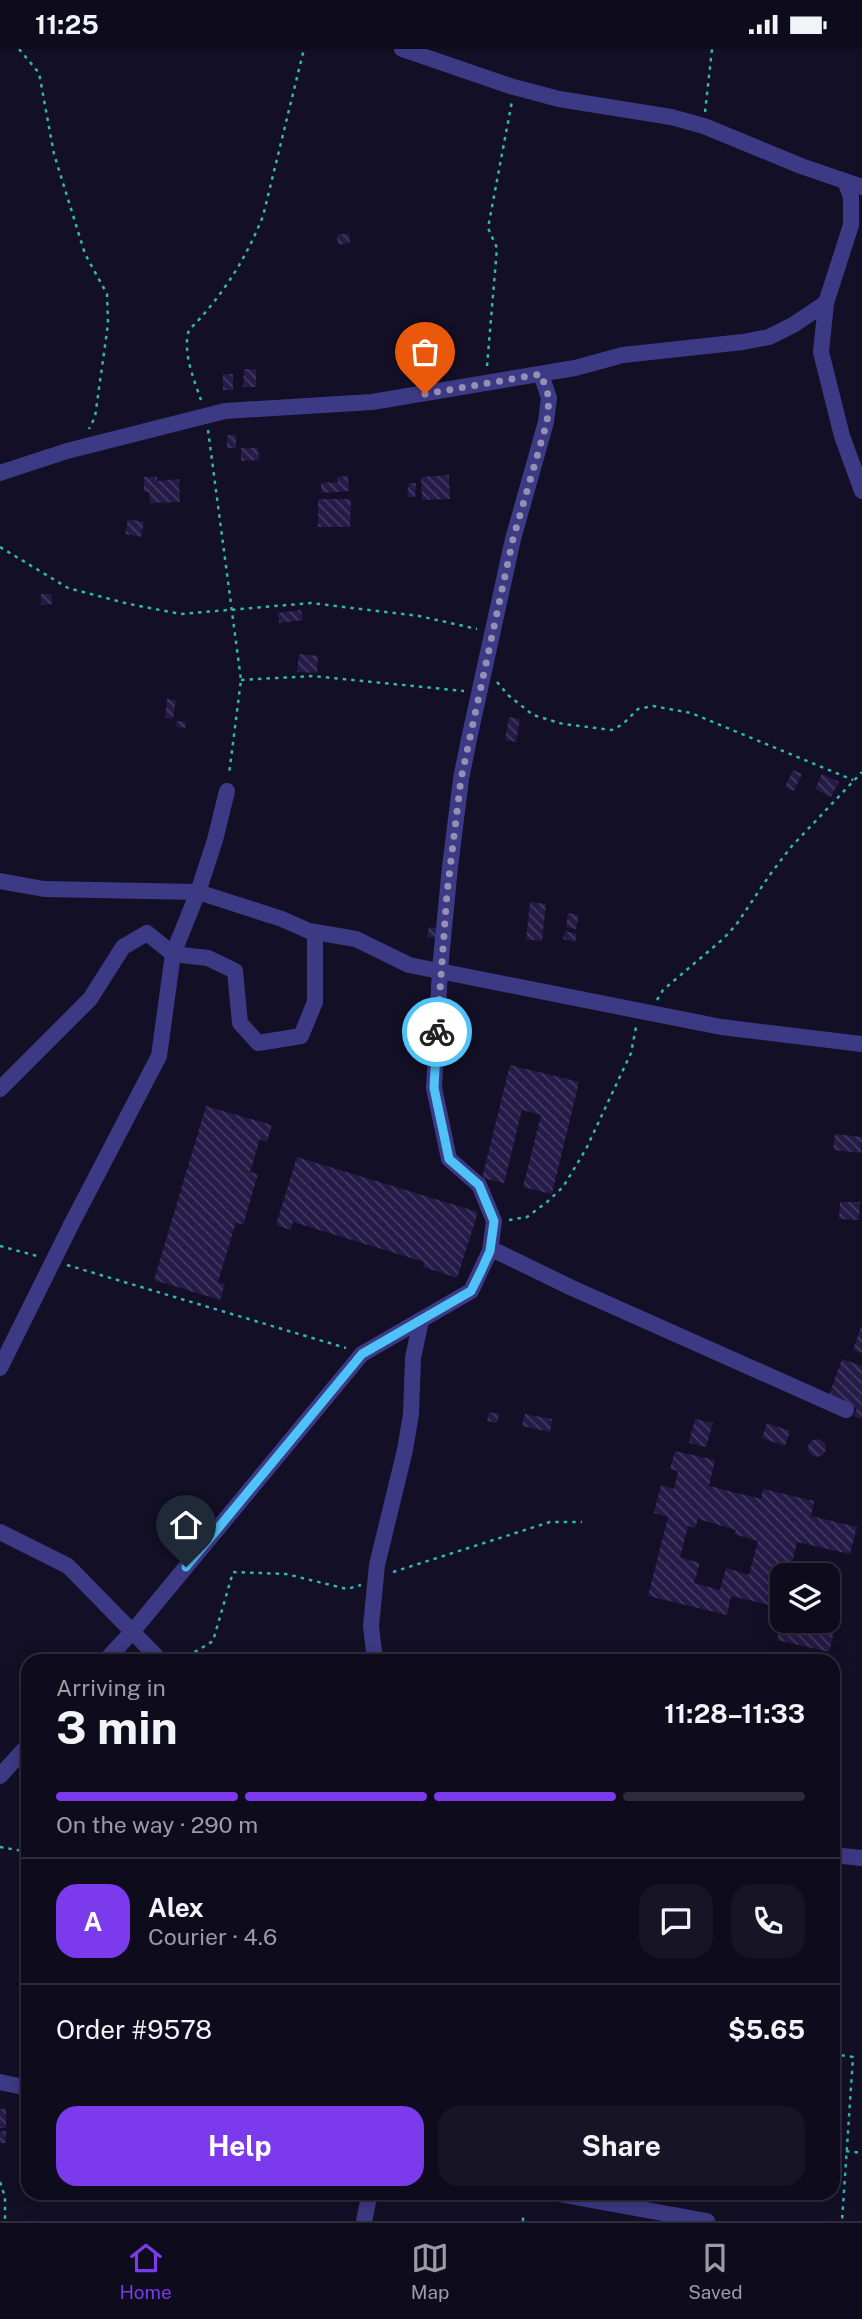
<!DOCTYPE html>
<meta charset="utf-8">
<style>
body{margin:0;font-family:"Public Sans",sans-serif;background:#171425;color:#f1f3f6;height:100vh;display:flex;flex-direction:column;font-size:26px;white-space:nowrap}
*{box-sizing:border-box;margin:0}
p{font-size:23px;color:#9b9ba3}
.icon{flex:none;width:38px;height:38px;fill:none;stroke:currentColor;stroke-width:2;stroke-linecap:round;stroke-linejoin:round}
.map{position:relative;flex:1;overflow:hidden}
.side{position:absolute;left:21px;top:1605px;width:819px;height:546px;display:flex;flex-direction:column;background:#0e0b1c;border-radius:21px;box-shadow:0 4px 18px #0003,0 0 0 2px #2e2b3b}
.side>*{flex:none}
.fabs{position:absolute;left:770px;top:1514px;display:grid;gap:14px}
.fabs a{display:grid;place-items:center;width:70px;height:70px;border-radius:14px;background:#0e0b1c;box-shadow:0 4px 18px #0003,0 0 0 2px #2e2b3b;font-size:35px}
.pin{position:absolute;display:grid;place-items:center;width:60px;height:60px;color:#fff;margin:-72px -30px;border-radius:50% 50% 50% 0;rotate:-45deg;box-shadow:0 0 7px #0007}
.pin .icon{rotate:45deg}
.courier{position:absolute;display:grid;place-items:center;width:70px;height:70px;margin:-35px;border:5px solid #4fc3f7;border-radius:50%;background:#fff;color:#222;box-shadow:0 2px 9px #0007}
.overview em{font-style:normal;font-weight:700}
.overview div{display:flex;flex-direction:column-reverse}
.overview{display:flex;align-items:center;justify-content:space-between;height:119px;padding:0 35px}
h1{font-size:46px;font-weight:700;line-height:52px}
.bar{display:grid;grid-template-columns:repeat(4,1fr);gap:10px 7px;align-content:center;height:84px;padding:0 35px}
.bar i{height:9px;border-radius:5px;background:#2e2b3b}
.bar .selected{background:#7c3aed}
.bar p{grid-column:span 4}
.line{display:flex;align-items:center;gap:18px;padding:0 35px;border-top:2px solid #2e2b3b}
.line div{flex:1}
.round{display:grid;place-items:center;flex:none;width:74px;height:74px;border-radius:21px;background:#171425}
.primary-button{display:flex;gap:14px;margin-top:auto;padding:14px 35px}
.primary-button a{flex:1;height:80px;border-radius:21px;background:#7c3aed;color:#fff;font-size:28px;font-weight:700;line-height:80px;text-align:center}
.primary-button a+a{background:#171425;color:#f1f3f6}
.status{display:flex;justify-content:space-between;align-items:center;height:49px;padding:0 35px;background:#0e0b1c;direction:ltr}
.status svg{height:19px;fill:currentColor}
.dock{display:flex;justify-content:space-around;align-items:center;height:98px;border-top:2px solid #2e2b3b;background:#0e0b1c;font-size:19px;color:#9b9ba3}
.dock a{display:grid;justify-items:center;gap:4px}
.dock .selected{color:#7c3aed}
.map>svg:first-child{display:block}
.building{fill:url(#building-back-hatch);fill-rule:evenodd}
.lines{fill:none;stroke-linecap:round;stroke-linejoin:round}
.path{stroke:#2fb8b0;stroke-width:2.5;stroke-dasharray:3.5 5;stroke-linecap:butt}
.street{stroke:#3d3a85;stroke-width:16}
.done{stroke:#948fb3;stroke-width:7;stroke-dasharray:0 12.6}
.route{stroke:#4fc3f7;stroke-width:9}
</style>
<div class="status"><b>11:25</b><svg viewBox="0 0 49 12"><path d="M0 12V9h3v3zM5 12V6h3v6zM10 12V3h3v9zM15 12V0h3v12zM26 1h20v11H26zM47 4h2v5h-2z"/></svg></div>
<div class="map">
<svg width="862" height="2172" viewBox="0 0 862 2172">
<defs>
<pattern id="building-back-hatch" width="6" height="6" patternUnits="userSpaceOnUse" patternTransform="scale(1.75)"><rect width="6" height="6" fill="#241b47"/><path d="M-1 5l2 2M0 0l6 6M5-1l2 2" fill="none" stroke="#433b63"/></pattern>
</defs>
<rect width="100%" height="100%" fill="#130f26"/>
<g class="building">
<path d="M349,184L350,194L338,196L337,186Z"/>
<path d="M244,320H256V338H243Z"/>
<rect x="223" y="325" width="10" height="16"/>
<rect x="227" y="386" width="9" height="13"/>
<path d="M241,399H258L259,411L241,412Z"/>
<path d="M449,426L450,450L422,451L421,428Z"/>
<path d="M348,427L349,442L321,444V434L338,433L337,428Z"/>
<path d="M144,428H157V432L179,430L180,453L150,454L149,443H144Z"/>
<path d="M409,434H416L415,448H407Z"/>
<path d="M318,450H351L350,478H318Z"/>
<path d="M128,470L144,473L141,488L125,485Z"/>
<path d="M41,545H51L52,555L41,556Z"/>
<path d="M301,561L303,571L279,574L278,564Z"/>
<path d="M299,605L318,607L317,624L297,623Z"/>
<path d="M167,650L176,651L173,669H165Z"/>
<path d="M509,668L520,670L516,693L505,691Z"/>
<path d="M177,672L186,673L185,679L176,678Z"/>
<path d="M793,721L802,725L794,742L785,738Z"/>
<path d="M822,725L839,733L831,748L815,740Z"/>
<path d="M530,853L546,855L542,892L526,890Z"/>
<path d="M568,864L579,866L576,880L566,878Z"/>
<path d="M429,878L437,879L435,889L427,888Z"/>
<path d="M565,882L577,885L575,893L563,890Z"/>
<path d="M510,1016L579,1033L552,1145L523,1138L541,1066L522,1061L504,1134L482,1129Z"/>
<path d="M206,1057L272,1076L267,1093L260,1090L250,1123L258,1125L243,1176L236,1173L218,1233L225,1235L220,1251L154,1231Z"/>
<path d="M835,1085L862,1088L861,1104L833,1101Z"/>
<path d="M297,1108L478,1163L457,1229L423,1218L424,1213L293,1173L291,1181L276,1176Z"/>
<path d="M840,1153H860L859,1171L839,1170Z"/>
<path d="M862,1275V1304L853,1301Z"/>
<path d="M842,1310L862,1317V1370L854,1367L857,1359L828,1349Z"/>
<path d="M489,1363L499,1365L497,1374L487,1372Z"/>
<path d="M525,1365L552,1370L550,1383L522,1377Z"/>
<path d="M695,1370L713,1374L706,1398L689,1394Z"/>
<path d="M767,1374L790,1382L785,1397L762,1389Z"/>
<circle cx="817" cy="1399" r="9"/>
<path d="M675,1402L715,1411L709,1437L761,1450L763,1440L814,1452L811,1467L857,1478L850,1505L797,1493L789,1526H782V1559L731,1547L727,1566L648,1547L668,1468L654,1464L661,1436L674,1440L678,1422L670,1420ZM698,1470L736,1481L734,1485L758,1492L749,1526L726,1519L720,1541L694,1534L700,1514L680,1508L688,1477L695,1479Z"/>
<path d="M828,1545L842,1549L829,1603L777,1591L781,1572H828Z"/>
<path d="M833,2022L838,2023L837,2036L833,2035Z"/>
<rect x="25" y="2056" width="3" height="26"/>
<rect x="0" y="2060" width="6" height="19"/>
<rect x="0" y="2082" width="6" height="12"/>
<path d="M256,2144H279L277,2152L256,2148Z"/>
</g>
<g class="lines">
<g class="path">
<path d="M19,0L39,24L54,105L85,205L107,245L108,275L95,368L89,380"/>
<path d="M705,63L712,0"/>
<path d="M487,317L497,199L488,179L512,52"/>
<path d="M201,351C194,331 182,302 189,281C221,249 246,210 263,167L304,0"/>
<path d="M208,381L241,631L229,725"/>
<path d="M0,498L68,539L129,555L181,565L311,554L419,567L477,580"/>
<path d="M241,631L312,627L464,642"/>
<path d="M497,633L508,646L533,666L563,675L612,681L623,675L638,660L653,657L691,664L853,731"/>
<path d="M657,951L663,941L723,890L736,876L769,827L791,798L862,723"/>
<path d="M509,1171L527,1168L547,1153L563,1138L586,1100L631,1004L636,978"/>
<path d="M0,1197L37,1207"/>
<path d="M67,1216L346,1299"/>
<path d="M393,1523L550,1473H582"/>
<path d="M180,1612L213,1592L233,1523L286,1525L347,1540L361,1536"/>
<path d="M0,1798L28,1803"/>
<path d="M833,2005L853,2008L842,2172"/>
<path d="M846,2102L862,2104"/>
<path d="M0,2133L5,2148V2172"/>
<path d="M523,2172V2165"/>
</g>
<g class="street">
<path d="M402,0L510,37L559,50L671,68L704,77L801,117L862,138"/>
<path d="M845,132L851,148V176L826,254L821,303L842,387L862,442"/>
<path d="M0,424L67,402L225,362L372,353L575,319L623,306L743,293L769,288L793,276L826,254"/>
<path d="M0,832L44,840L198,843L282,870L309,882L356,890L409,916L721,978L862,995"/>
<path d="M0,1040L90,950L123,898L147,884L173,905L208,909L235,922L240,974L258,994L301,987L315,953V883"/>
<path d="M490,1202L498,1203L572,1239L846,1361"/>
<path d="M0,1319L71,1176L159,1007L173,905L198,843L215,791L227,742"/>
<path d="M0,1483L68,1517L161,1612"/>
<path d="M105,1612L133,1582L362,1305L471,1242L490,1202L494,1172L479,1136L449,1110L434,1039L440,920L450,818L461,730L469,690L513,490L546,373L549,349L541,325"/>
<path d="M375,1612L371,1577L377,1516L405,1401L411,1365L413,1309L421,1271"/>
<path d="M0,1727L28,1696"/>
<path d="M833,1806L862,1809"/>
<path d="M0,2033L28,2039"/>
<path d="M553,2144L707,2172"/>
<path d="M364,2172L370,2144"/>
</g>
</g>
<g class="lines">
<path class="done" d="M425,345L541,325L549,349L547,373L513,490L461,730L447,844L437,983"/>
<path class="route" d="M186,1518L362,1305L471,1242L481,1222L490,1202L494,1172L479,1136L449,1110L434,1039L437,983"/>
</g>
</svg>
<div class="fabs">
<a><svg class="icon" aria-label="layers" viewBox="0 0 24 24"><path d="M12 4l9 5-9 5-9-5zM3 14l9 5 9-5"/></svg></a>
</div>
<div class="pin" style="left:425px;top:345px;background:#ea580c"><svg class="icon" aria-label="bag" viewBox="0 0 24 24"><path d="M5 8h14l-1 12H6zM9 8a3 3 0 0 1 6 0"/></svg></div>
<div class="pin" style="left:186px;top:1518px;background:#1f2937"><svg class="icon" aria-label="home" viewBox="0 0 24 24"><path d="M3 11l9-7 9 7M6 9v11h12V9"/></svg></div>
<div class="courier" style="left:437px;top:983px"><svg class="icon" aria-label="bike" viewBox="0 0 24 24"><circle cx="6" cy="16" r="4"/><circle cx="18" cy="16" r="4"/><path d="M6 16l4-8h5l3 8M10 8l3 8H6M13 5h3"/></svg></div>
<section class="side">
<div class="overview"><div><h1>3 min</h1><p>Arriving in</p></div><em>11:28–11:33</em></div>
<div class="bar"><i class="selected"></i><i class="selected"></i><i class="selected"></i><i></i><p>On the way · 290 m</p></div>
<div class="line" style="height:126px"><b class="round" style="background:#7c3aed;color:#fff">A</b><div><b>Alex</b><p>Courier · 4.6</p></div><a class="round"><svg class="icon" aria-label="chat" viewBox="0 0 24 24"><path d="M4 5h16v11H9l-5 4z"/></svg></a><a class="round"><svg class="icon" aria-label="phone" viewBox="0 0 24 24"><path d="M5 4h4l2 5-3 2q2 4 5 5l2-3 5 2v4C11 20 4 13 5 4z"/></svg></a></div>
<div class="line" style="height:91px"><div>Order #9578</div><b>$5.65</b></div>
<div class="primary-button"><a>Help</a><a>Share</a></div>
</section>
</div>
<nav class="dock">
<a class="selected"><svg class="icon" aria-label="home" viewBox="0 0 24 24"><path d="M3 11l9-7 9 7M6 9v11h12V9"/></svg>Home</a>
<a><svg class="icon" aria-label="map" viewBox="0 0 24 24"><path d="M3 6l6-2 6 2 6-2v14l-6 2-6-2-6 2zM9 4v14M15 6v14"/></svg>Map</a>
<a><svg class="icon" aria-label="saved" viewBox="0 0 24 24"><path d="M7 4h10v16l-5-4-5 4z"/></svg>Saved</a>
</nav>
